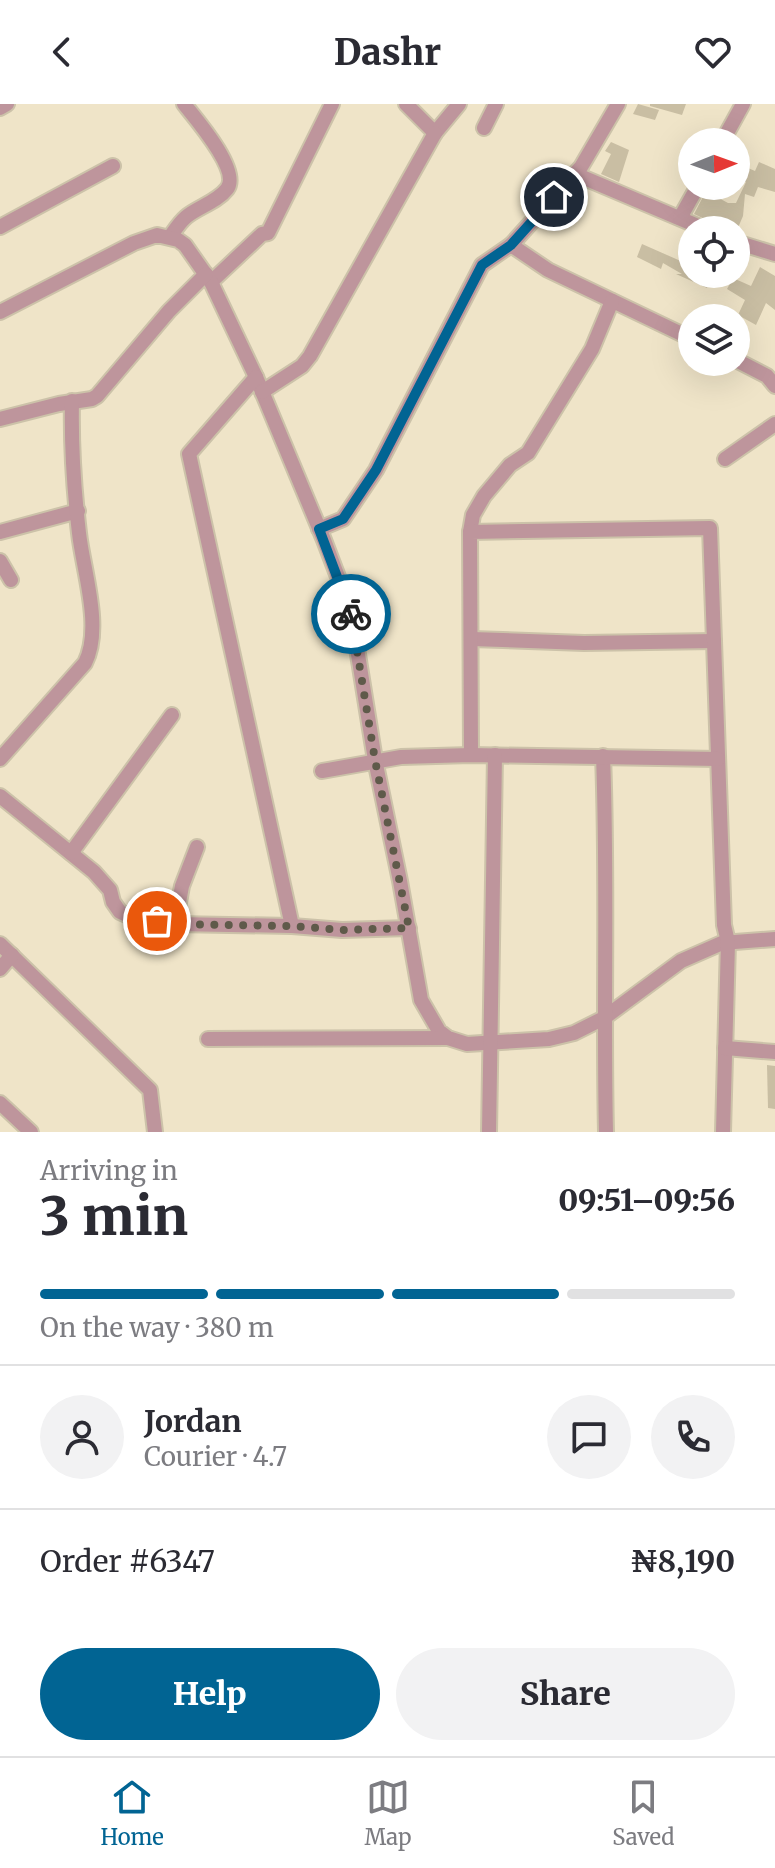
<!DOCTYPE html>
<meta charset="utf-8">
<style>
body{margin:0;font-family:Merriweather,serif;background:#f2f2f3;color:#2b2b33;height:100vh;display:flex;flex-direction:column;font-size:30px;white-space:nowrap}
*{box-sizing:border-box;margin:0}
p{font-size:26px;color:#7c7c81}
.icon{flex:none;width:44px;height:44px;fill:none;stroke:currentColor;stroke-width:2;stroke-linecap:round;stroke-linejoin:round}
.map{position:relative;height:1028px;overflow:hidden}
.details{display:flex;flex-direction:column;background:#fff;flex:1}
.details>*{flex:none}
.needle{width:52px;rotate:89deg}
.tools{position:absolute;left:678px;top:24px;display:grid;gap:16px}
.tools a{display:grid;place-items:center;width:72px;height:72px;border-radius:50%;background:#fff;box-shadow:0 8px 32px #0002;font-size:40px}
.pin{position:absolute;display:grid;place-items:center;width:68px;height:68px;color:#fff;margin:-34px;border:4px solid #fff;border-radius:50%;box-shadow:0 2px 8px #0007}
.courier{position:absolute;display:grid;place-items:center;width:80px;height:80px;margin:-40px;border:6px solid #016493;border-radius:50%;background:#fff;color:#222;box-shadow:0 2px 10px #0007}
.head em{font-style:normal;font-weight:800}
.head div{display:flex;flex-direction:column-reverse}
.head{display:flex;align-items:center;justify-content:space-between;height:136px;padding:0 40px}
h1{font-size:52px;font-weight:800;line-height:60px}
.bar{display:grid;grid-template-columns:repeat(4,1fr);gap:12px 8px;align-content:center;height:96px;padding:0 40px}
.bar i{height:10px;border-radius:6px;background:#e1e1e2}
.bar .current{background:#016493}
.bar p{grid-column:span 4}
.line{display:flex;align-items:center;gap:20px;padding:0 40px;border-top:2px solid #e1e1e2}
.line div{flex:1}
.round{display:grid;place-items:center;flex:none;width:84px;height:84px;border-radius:42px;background:#f2f2f3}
.cta{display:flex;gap:16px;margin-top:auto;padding:16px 40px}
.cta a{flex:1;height:92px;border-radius:48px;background:#016493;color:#fff;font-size:32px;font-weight:800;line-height:92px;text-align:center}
.cta a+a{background:#f2f2f3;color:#2b2b33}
header{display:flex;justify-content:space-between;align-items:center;height:104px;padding:0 40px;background:#fff;font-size:36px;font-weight:800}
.dock{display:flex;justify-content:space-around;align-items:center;height:112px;border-top:2px solid #e1e1e2;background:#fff;font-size:22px;color:#7c7c81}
.dock a{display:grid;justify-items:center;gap:4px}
.dock .current{color:#016493}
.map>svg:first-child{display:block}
.building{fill:#c9bea3}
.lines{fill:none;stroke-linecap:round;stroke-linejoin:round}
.minor-casing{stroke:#ccc2a9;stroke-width:18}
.minor{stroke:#be959c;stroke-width:14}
.done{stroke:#5f5a4a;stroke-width:8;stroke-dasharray:0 14.4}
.route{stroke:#016493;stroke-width:10}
</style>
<header><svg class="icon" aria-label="back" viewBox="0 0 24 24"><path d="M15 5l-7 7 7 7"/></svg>Dashr<svg class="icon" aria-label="heart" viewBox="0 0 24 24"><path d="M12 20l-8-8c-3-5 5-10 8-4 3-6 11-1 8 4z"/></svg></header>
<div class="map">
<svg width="775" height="1028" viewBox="0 0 775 1028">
<rect width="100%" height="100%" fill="#efe4c8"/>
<g class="building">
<path d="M638,0L659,6L655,16L633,10Z"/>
<path d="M650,0H686L682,11L650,2Z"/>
<path d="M611,38L629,46L619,78L601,70L611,50L605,47Z"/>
<path d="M759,58L775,65V88L758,83L754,93L745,90L743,112L737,126H729L694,110L706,87L728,99H736L746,78L736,74V63L747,68L748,64L755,67Z"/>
<path d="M642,140L692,162V170H711L707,184L676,170H682L663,159L661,165L637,153Z"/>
<path d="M760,163L775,172V206L766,199L756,221L738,211L745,196L727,185L733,174L751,182Z"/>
<path d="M767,961L775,962V1005L768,1004Z"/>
</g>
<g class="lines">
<g class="minor-casing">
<g id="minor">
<path d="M406,0L435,29L459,0"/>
<path d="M0,4L7,0"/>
<path d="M484,24L496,0"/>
<path d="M722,38L743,0"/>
<path d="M575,70L707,126"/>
<path d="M680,114L698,82"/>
<path d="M0,123L113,62"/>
<path d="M170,133C175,126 179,119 186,113C198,103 217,98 227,85C241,67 196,15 184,0"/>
<path d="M736,138L775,150"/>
<path d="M511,141L581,63L618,0"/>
<path d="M211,178L262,130L268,129L332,0"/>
<path d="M0,208L134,139L157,131L178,136L185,141L211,178L256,273L324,436L351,507L375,656L400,777L421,896L439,927L448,934L467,940L549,935L574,929L604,914L681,857L722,839L775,835"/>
<path d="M736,256L767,272L775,282"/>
<path d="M256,273L189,350L292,822"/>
<path d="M262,288L302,262L310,252L435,29"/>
<path d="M0,315L59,300L92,295L97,292L169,207L206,170"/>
<path d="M725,355L775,320"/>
<path d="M319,425L343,415L376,366L482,161L511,141L548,166L692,235"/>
<path d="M0,428L78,407"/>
<path d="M470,428L473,411L484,392L510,361L528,349L592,245L612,197"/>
<path d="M0,457L11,476"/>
<path d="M472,535L584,539L714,537"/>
<path d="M471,651L470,428L710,424L724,821L728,838L723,1028"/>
<path d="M603,652C608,777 603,903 606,1028"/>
<path d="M0,655L85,559C103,524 83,466 79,429C74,386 71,341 72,297"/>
<path d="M322,667L401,653L471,651L718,655"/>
<path d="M0,692L94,768L110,786L113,798L120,808L131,813L175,820L292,822L342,826L409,824"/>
<path d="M71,749L172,611"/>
<path d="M175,820L182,782L197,743"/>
<path d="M0,840L150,986L155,1028"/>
<path d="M0,865L12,851"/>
<path d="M208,935L448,934"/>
<path d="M725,944L775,948"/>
<path d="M0,999L31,1028"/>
<path d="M489,1028L495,651"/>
</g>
</g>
<use href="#minor" class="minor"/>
</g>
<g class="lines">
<path class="done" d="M157,817L175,820L292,822L342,826L409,824L375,656L351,510"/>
<path class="route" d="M351,510L319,425L343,415L376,366L482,161L511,141L554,93"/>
</g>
</svg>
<div class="tools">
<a><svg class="needle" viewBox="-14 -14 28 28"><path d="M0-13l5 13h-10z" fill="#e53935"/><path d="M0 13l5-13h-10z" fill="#7c7c81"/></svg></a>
<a><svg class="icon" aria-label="locate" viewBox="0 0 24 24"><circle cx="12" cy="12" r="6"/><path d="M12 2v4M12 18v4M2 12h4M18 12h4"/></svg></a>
<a><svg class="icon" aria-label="layers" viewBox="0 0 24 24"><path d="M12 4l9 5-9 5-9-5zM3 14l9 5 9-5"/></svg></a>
</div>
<div class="pin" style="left:157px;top:817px;background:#ea580c"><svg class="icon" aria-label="bag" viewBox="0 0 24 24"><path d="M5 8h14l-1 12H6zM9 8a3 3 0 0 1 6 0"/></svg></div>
<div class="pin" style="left:554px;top:93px;background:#1f2937"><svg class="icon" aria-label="home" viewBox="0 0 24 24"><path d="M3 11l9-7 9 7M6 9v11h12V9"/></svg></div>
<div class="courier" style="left:351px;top:510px"><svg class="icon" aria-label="bike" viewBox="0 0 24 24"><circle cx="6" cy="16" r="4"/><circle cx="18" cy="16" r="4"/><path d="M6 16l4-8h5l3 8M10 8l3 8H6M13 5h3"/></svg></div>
</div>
<section class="details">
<div class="head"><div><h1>3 min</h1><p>Arriving in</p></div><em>09:51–09:56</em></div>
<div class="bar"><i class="current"></i><i class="current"></i><i class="current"></i><i></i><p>On the way · 380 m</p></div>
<div class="line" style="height:144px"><a class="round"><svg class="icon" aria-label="person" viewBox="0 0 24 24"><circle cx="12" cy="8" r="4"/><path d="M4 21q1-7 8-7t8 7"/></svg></a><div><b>Jordan</b><p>Courier · 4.7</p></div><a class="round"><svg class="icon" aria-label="chat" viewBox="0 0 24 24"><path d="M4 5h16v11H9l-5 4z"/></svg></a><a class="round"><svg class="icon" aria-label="phone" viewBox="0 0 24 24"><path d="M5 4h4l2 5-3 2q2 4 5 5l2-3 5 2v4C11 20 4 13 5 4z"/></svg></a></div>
<div class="line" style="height:104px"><div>Order #6347</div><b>₦8,190</b></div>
<div class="cta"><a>Help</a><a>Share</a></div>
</section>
<nav class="dock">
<a class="current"><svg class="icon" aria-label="home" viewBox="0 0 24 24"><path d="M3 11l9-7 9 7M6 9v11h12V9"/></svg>Home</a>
<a><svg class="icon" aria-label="map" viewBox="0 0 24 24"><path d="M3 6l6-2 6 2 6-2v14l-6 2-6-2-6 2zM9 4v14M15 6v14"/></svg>Map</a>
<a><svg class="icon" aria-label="saved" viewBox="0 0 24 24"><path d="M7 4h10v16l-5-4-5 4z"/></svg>Saved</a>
</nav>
